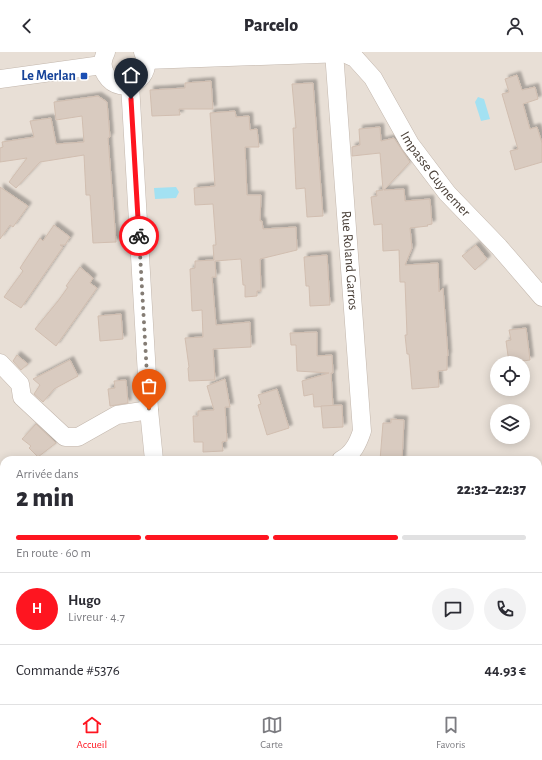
<!DOCTYPE html>
<html lang="fr">
<meta charset="utf-8">
<style>
body{margin:0;font-family:"Alegreya Sans",sans-serif;background:#f2f2f3;color:#2b2b33;height:100vh;display:flex;flex-direction:column;font-size:15px;white-space:nowrap}
*{box-sizing:border-box;margin:0}
p{font-size:13px;color:#7c7c81}
.icon{flex:none;width:22px;height:22px;fill:none;stroke:currentColor;stroke-width:2;stroke-linecap:round;stroke-linejoin:round}
.map{position:relative;flex:1;overflow:hidden}
.side{position:absolute;left:0px;top:404px;width:542px;height:248px;display:flex;flex-direction:column;background:#fff;border-radius:12px 12px 0 0;box-shadow:0 2px 10px #0003}
.side>*{flex:none}
.tools{position:absolute;left:490px;top:304px;display:grid;gap:8px}
.tools a{display:grid;place-items:center;width:40px;height:40px;border-radius:50%;background:#fff;box-shadow:0 2px 10px #0003;font-size:20px}
.pin{position:absolute;display:grid;place-items:center;width:34px;height:34px;color:#fff;margin:-41px -17px;border-radius:50% 50% 50% 0;rotate:-45deg;box-shadow:0 0 4px #0007}
.pin .icon{rotate:45deg}
.courier{position:absolute;display:grid;place-items:center;width:40px;height:40px;margin:-20px;border:3px solid #fe1520;border-radius:50%;background:#fff;color:#222;box-shadow:0 1px 5px #0007}
.headline em{font-style:normal;font-weight:800}
.headline div{display:flex;flex-direction:column-reverse}
.headline{display:flex;align-items:center;justify-content:space-between;height:68px;padding:0 16px}
h1{font-size:26px;font-weight:800;line-height:30px}
.bar{display:grid;grid-template-columns:repeat(4,1fr);gap:6px 4px;align-content:center;height:48px;padding:0 16px}
.bar i{height:5px;border-radius:3px;background:#e1e1e2}
.bar .active{background:#fe1520}
.bar p{grid-column:span 4}
.line{display:flex;align-items:center;gap:10px;padding:0 16px;border-top:1px solid #e1e1e2}
.line div{flex:1}
.round{display:grid;place-items:center;flex:none;width:42px;height:42px;border-radius:21px;background:#f2f2f3}
header{display:flex;justify-content:space-between;align-items:center;height:52px;padding:0 16px;background:#fff;font-size:18px;font-weight:800}
.menu{display:flex;justify-content:space-around;align-items:center;height:56px;border-top:1px solid #e1e1e2;background:#fff;font-size:11px;color:#7c7c81}
.menu a{display:grid;justify-items:center;gap:2px}
.menu .active{color:#fe1520}
.map>svg:first-child{display:block}
.residential{fill:#e8dfd6;fill-rule:evenodd}
.water{fill:#a3e1f2}
.building{fill:#d9cbc0;stroke:#d1beb0;filter:url(#shadow)}
.lines{fill:none;stroke-linecap:round;stroke-linejoin:round}
.service-casing{stroke:#c3b7ad;stroke-width:10}
.minor-casing{stroke:#c3b7ad;stroke-width:19}
.service{stroke:#fff;stroke-width:9}
.minor{stroke:#fff;stroke-width:18}
.done{stroke:#847c74;stroke-width:4;stroke-dasharray:0 7.2}
.route{stroke:#fe1520;stroke-width:5}
.transit-dot{fill:#1a4fb4;stroke:#fff;stroke-width:1.5}
.labels{text-anchor:middle;dominant-baseline:central;stroke-width:3;stroke-linejoin:round;paint-order:stroke}
.transit-label{font-size:14px;font-weight:bold;fill:#164399;stroke:#fff;text-anchor:end}
.street-label{font-size:14px;fill:#483e36;stroke:#fff}
</style>
<header><svg class="icon" aria-label="back" viewBox="0 0 24 24"><path d="M15 5l-7 7 7 7"/></svg>Parcelo<svg class="icon" aria-label="person" viewBox="0 0 24 24"><circle cx="12" cy="8" r="4"/><path d="M4 21q1-7 8-7t8 7"/></svg></header>
<div class="map">
<svg width="542" height="652" viewBox="0 0 542 652">
<defs>
<filter id="shadow"><feDropShadow dx="3.5" dy="-3.5" stdDeviation="1" flood-color="#0004"/></filter>
</defs>
<rect width="100%" height="100%" fill="#f4eee8"/>
<path class="residential" d="M0,0H542V652H0ZM497,311H523V337H497ZM497,359H523V385H497ZM4,408H538V648H4Z"/>
<g class="water">
<path d="M478,45L484,47L490,67L481,69L475,50Z"/>
<path d="M176,135L179,140L176,146L155,147L154,136Z"/>
</g>
<g class="building">
<path d="M517,23L522,38L535,35L538,47L523,52L530,77L537,75L542,91V110L515,118L510,99L518,97L502,42L509,40L505,27Z"/>
<path d="M211,29L213,57H179L180,63L152,64L150,38L185,36V31Z"/>
<path d="M313,31L323,164L307,165L305,136L296,137L293,76H296L292,32Z"/>
<path d="M98,44L107,50L110,85L108,86L116,190L93,191L90,143H86L84,103L40,110L16,136L9,130L27,106L0,110V96L3,95L2,90L34,85L30,69L51,66L56,92L84,90L82,64L56,68L54,50Z"/>
<path d="M235,59L236,65L249,64L250,78L257,77L259,95H245L247,143H261L260,169H262L263,177L296,175L297,198L260,207L261,239H257V244L245,245V233H243L241,207L215,209L216,225H212L216,273L250,270L251,295L213,297L215,328L189,329L188,316L189,315L185,286L203,285L202,258L192,259L190,217L195,216V209L214,208L213,193H216L213,152L195,153L194,136L215,134L210,61Z"/>
<path d="M380,75L381,89L394,86L410,110L384,138L404,137L405,149L430,147L432,172L427,173L428,174L410,176L412,196L405,213L438,211L439,240L443,236L448,304H447V318L438,319L439,335L412,337L409,302H407L405,283H407L405,230H400L399,198L383,199L382,172L374,173L371,145L377,144L376,139L383,138L380,101L352,104V95L360,93L359,77Z"/>
<path d="M0,135L28,154L13,175L10,173L0,187Z"/>
<path d="M54,173L70,185L65,193H60L63,195L21,256L4,245L23,219L20,216L40,186L43,189Z"/>
<path d="M476,193L487,207L475,218L462,204Z"/>
<path d="M327,203L330,253L310,254L309,234H306L304,205Z"/>
<path d="M80,215L93,226L90,231L97,236L56,294L35,277L58,249L68,235L66,234Z"/>
<path d="M121,262L123,287L100,289L98,264Z"/>
<path d="M526,276L530,308L509,311L506,289L511,288L509,278Z"/>
<path d="M317,280V304L332,303L333,321H331L333,354L314,355L313,342L304,344L302,329L329,321L297,319L296,293H291L290,281Z"/>
<path d="M17,303L28,312L21,318L13,309Z"/>
<path d="M70,308L78,324L54,337L43,350L34,342L40,333L33,327Z"/>
<path d="M225,327L230,355H225L227,389L222,390L223,399L203,400V390H194L193,364H198V359L214,358L207,334Z"/>
<path d="M126,328L128,351L110,354L108,337L115,336L114,329Z"/>
<path d="M277,337L289,376L267,383L258,353L261,352L258,343Z"/>
<path d="M342,353L343,375L323,376L321,354Z"/>
<path d="M391,367L404,368L402,408H380L383,371H391Z"/>
<path d="M36,372L56,391L38,405L29,396L31,394L22,387Z"/>
</g>
<g class="lines">
<g class="service-casing">
<g id="service">
<path d="M538,540L542,538"/>
<path d="M0,584L4,592"/>
<path d="M31,648L33,652"/>
<path d="M79,652L88,648"/>
<path d="M336,652L341,648"/>
</g>
</g>
<g class="minor-casing">
<g id="minor">
<path d="M106,0C102,8 101,15 106,23C121,47 157,25 143,0"/>
<path id="s1" d="M334,0L362,379C358,391 353,402 341,408"/>
<path id="s2" d="M146,8L344,1L355,6L373,26L410,92L447,141L499,195L542,245"/>
<path d="M0,27L102,13"/>
<path d="M130,32L149,358L154,408"/>
<path d="M0,311L20,332L22,345L65,385H78L117,363L149,358"/>
<path d="M186,648V652"/>
</g>
</g>
<use href="#service" class="service"/>
<use href="#minor" class="minor"/>
</g>
<g class="lines">
<path class="done" d="M139,184L149,358"/>
<path class="route" d="M131,47L139,184"/>
</g>
<rect class="transit-dot" x="80" y="20" width="8" height="8" rx="2"/>
<g class="labels">
<g class="transit-label">
<text x="76" y="24">Le Merlan</text>
</g>
<g class="street-label">
<text stroke="none"><textPath href="#s2" startOffset="352">Impasse Guynemer</textPath></text>
<text stroke="none"><textPath href="#s1" startOffset="209">Rue Roland Garros</textPath></text>
</g>
</g>
</svg>
<div class="tools">
<a><svg class="icon" aria-label="locate" viewBox="0 0 24 24"><circle cx="12" cy="12" r="6"/><path d="M12 2v4M12 18v4M2 12h4M18 12h4"/></svg></a>
<a><svg class="icon" aria-label="layers" viewBox="0 0 24 24"><path d="M12 4l9 5-9 5-9-5zM3 14l9 5 9-5"/></svg></a>
</div>
<div class="pin" style="left:149px;top:358px;background:#ea580c"><svg class="icon" aria-label="bag" viewBox="0 0 24 24"><path d="M5 8h14l-1 12H6zM9 8a3 3 0 0 1 6 0"/></svg></div>
<div class="pin" style="left:131px;top:47px;background:#1f2937"><svg class="icon" aria-label="home" viewBox="0 0 24 24"><path d="M3 11l9-7 9 7M6 9v11h12V9"/></svg></div>
<div class="courier" style="left:139px;top:184px"><svg class="icon" aria-label="bike" viewBox="0 0 24 24"><circle cx="6" cy="16" r="4"/><circle cx="18" cy="16" r="4"/><path d="M6 16l4-8h5l3 8M10 8l3 8H6M13 5h3"/></svg></div>
<section class="side">
<div class="headline"><div><h1>2 min</h1><p>Arrivée dans</p></div><em>22:32–22:37</em></div>
<div class="bar"><i class="active"></i><i class="active"></i><i class="active"></i><i></i><p>En route · 60 m</p></div>
<div class="line" style="height:72px"><b class="round" style="background:#fe1520;color:#fff">H</b><div><b>Hugo</b><p>Livreur · 4.7</p></div><a class="round"><svg class="icon" aria-label="chat" viewBox="0 0 24 24"><path d="M4 5h16v11H9l-5 4z"/></svg></a><a class="round"><svg class="icon" aria-label="phone" viewBox="0 0 24 24"><path d="M5 4h4l2 5-3 2q2 4 5 5l2-3 5 2v4C11 20 4 13 5 4z"/></svg></a></div>
<div class="line" style="height:52px"><div>Commande #5376</div><b>44.93 €</b></div>
</section>
</div>
<nav class="menu">
<a class="active"><svg class="icon" aria-label="home" viewBox="0 0 24 24"><path d="M3 11l9-7 9 7M6 9v11h12V9"/></svg>Accueil</a>
<a><svg class="icon" aria-label="map" viewBox="0 0 24 24"><path d="M3 6l6-2 6 2 6-2v14l-6 2-6-2-6 2zM9 4v14M15 6v14"/></svg>Carte</a>
<a><svg class="icon" aria-label="saved" viewBox="0 0 24 24"><path d="M7 4h10v16l-5-4-5 4z"/></svg>Favoris</a>
</nav>
